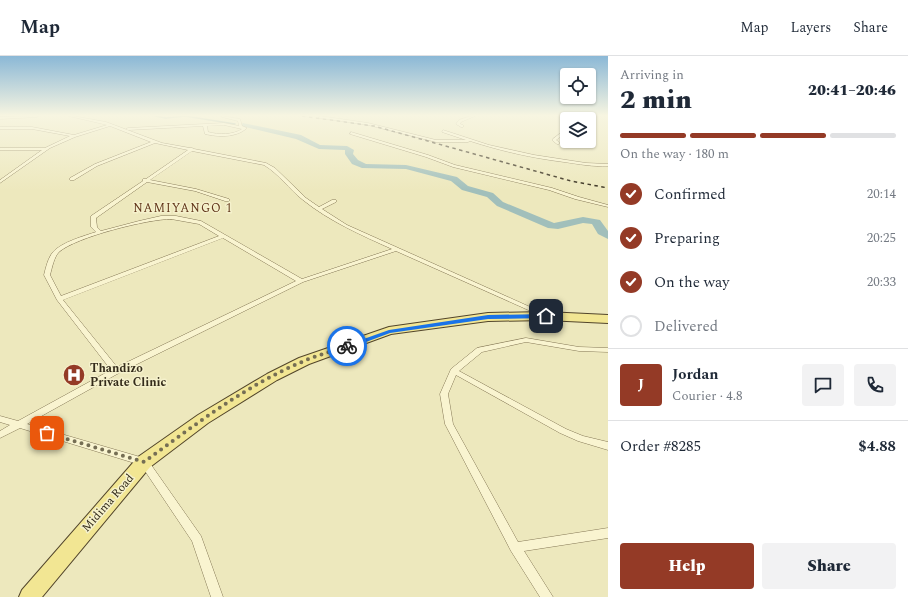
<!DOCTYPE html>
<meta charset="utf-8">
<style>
body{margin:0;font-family:Spectral,serif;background:#f2f2f3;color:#1f2937;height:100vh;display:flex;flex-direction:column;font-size:15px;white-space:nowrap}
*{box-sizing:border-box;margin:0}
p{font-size:13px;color:#747a83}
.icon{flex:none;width:22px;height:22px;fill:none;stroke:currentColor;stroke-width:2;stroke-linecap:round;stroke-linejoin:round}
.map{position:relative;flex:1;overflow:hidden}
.details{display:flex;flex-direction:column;background:#fff;width:300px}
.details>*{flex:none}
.buttons{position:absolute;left:560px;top:12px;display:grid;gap:8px}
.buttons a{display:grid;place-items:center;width:36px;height:36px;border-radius:4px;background:#fff;box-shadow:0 1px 3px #0004;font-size:20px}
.pin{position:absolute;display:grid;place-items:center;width:34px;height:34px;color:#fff;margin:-17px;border-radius:8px;box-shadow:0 2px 6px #0006}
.courier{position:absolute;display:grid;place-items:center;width:40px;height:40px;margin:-20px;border:3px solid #1a73e8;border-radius:50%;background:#fff;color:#222;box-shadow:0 1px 5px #0007}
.head em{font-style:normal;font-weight:800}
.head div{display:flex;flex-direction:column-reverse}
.head{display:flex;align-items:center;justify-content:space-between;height:68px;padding:0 12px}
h1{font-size:26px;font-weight:800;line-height:30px}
.bar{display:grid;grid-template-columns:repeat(4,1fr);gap:6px 4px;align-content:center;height:48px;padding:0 12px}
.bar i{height:5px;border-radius:3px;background:#e0e1e3}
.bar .selected{background:#943a26}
.bar p{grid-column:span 4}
.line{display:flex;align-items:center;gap:10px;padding:0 12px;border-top:1px solid #e0e1e3}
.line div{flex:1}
.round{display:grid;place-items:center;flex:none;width:42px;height:42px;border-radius:4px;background:#f2f2f3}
ol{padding:0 12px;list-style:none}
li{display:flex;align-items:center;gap:12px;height:44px}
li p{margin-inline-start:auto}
li .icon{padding:4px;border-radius:50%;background:#943a26;color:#fff;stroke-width:4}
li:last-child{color:#747a83}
li i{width:22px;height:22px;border:2px solid #e0e1e3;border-radius:50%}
.button{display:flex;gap:8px;margin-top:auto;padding:8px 12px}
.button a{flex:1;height:46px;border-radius:4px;background:#943a26;color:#fff;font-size:16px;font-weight:800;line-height:46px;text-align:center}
.button a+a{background:#f2f2f3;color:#1f2937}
header{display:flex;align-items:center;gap:24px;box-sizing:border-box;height:56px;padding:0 20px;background:#fff;border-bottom:1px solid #e0e1e3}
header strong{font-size:19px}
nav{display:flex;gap:22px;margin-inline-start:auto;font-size:14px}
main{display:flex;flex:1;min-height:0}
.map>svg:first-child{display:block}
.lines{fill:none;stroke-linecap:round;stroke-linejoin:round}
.stream{stroke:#698c8a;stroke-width:1.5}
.river{fill:#a1bfbb;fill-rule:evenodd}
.minor-casing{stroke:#857856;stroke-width:1}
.primary-casing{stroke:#52452b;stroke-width:2}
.minor{fill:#f9f4d0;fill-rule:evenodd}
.primary{fill:#f2e693;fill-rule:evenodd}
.rail{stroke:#342c1b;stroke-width:1.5;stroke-dasharray:3.5 3.5;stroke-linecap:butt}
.route{fill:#1a73e8}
.done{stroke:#756e54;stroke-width:4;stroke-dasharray:0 7.2}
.labels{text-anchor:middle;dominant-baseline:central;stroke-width:3;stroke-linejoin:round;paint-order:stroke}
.far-quarter-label{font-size:12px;letter-spacing:1px;fill:#61361b;stroke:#f5f1cc}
.poi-label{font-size:12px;font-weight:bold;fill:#342c1b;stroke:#f5f1cc;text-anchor:start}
.street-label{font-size:12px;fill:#342c1b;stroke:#f5f1cc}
</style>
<header>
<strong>Map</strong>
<nav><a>Map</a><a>Layers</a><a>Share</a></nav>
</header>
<main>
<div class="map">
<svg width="608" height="541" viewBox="0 0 608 541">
<rect width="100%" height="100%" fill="#ede8bd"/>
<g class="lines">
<path class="stream" d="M155,60L166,62L185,60L235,68"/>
<path class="river" d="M243,67L301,79L320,89L347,90L354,94L353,98L358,104L366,108L406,109L457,121L468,130L493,137L503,146L554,167L583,161L600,164L608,175V183L598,178L592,168L583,167L558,173L548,172L497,150L487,141L462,134L451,125L406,113L362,112L352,108L345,98V94L319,93L296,83L241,70L240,69Z"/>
<g class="minor-casing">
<g id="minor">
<path d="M38,60L37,61L0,63V61Z"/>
<path d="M69,60H73L106,66L162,87L190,92H192L194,93L266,107L275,112L306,142L319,151L332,144H336V146L322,153L347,169L548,259L549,260L548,261H544L396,195L303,226L119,317L27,368L147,403L201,480L223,541H211L192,485L141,409L20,372L0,382V375L10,369L0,366V360L18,365L111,314L57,244L44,219C46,211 48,202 53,196C62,186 84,180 96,176L91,171V160L143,125V123H146L188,94L155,87L97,110L74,124H70V122L95,108L151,86L110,70L75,81L50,92L0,127V124L42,94H0V92H45L70,80L32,73H0V71H32L74,79L107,69ZM192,95L264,109C279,118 289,133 303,144C329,165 361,179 392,193L302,223L201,165L176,160H161L139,165L101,175L97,171L96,162L147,126L195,135L225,145H229V143L196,133L150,124ZM171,163L199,168L219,180L61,240L50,219C52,212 54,201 59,196C76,181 148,163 171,163ZM223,182L296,225L117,311L63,244Z"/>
<path d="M222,60L240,63L242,70L247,72C236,82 218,81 205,78L203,70L128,74L126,73L128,72L224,67L239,70L238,65L222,61ZM224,69L242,73C233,79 219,79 208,76L207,70Z"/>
<path d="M320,60L368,67L436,84H466L442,76L443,74L489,89L534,99L586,107L608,108V110C593,111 579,108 564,106C532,102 501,95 470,85L468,86H436L368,69L319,62Z"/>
<path d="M471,60H475L461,66L460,68L463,69V71H461L456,68L459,64Z"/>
<path d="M591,60H595L588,63H583Z"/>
<path d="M566,73H567V76L556,84L559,86V88H557L553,85V83Z"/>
<path d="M351,76L428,99L455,109L552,132L579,141L608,149V151L575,143L549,134L453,111L426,101L350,78Z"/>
<path d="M526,282L579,291L608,292V296L579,295L526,286L482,296L459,315L566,373L583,380L608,386V394L578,385L560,377L456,319L448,338L453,368L518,486L608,472V482L524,495L553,541H540L511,495L445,368L440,338L451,313L477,292Z"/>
</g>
</g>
<g class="primary-casing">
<path id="primary" d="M546,256L608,259V267L546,264L488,265L391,278L309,308L277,324L208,367L150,411L42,541H19L22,534L138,401L198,359L267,318L299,302L389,271L488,257Z"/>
</g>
<use href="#minor" class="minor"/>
<use href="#primary" class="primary"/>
<path class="rail" d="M302,60L374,70L571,125L608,132"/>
</g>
<linearGradient id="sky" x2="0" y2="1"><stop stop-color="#8bb8d6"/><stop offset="0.44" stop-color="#f7f5e1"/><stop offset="1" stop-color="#f7f5e1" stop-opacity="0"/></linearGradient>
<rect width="608" height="135" fill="url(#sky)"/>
<path class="route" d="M546,258L548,259V262L488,263L390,277L350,292L344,290L389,274L488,259Z"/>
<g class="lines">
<path class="done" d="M47,377L144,406C195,369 246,329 304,305C318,299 333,295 347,290"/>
</g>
<defs>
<g id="hospital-disc" transform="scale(1.15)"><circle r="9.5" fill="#943a26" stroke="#f5f1cc"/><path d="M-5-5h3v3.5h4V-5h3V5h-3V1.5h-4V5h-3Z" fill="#fff"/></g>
</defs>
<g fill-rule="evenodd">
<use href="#hospital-disc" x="74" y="319"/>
</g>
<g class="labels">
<g class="far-quarter-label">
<text x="183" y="152">NAMIYANGO 1</text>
</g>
<g class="poi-label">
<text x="90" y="312">Thandizo<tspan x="90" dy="14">Private Clinic</tspan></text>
</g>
<g class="street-label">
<text transform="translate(108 447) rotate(-49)">Midima Road</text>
</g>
</g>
</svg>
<div class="buttons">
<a><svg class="icon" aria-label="locate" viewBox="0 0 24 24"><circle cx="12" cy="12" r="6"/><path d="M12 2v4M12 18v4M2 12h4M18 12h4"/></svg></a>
<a><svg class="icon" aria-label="layers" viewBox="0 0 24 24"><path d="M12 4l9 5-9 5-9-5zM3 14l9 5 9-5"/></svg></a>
</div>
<div class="pin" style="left:47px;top:377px;background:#ea580c"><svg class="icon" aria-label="bag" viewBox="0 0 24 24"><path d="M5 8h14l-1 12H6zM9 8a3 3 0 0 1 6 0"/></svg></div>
<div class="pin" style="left:546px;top:260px;background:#1f2937"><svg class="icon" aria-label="home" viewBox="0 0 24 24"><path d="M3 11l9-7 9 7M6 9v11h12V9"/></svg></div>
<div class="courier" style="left:347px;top:290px"><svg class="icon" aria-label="bike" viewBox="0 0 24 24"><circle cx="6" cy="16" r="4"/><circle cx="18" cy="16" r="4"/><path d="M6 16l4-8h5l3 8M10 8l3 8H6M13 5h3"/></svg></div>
</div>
<section class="details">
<div class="head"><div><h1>2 min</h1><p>Arriving in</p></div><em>20:41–20:46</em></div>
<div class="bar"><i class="selected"></i><i class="selected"></i><i class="selected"></i><i></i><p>On the way · 180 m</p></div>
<ol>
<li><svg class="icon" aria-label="check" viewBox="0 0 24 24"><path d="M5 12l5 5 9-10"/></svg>Confirmed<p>20:14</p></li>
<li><svg class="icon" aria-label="check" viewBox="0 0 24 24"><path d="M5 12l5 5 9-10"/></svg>Preparing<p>20:25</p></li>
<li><svg class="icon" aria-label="check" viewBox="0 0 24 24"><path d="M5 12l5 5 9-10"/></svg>On the way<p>20:33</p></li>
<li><i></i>Delivered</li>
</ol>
<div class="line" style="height:72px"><b class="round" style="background:#943a26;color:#fff">J</b><div><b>Jordan</b><p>Courier · 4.8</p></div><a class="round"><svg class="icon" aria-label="chat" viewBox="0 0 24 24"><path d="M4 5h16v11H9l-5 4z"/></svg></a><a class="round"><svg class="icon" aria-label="phone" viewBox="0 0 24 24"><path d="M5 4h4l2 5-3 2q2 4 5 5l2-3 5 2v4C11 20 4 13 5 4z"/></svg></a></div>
<div class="line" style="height:52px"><div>Order #8285</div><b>$4.88</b></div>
<div class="button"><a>Help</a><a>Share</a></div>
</section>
</main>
